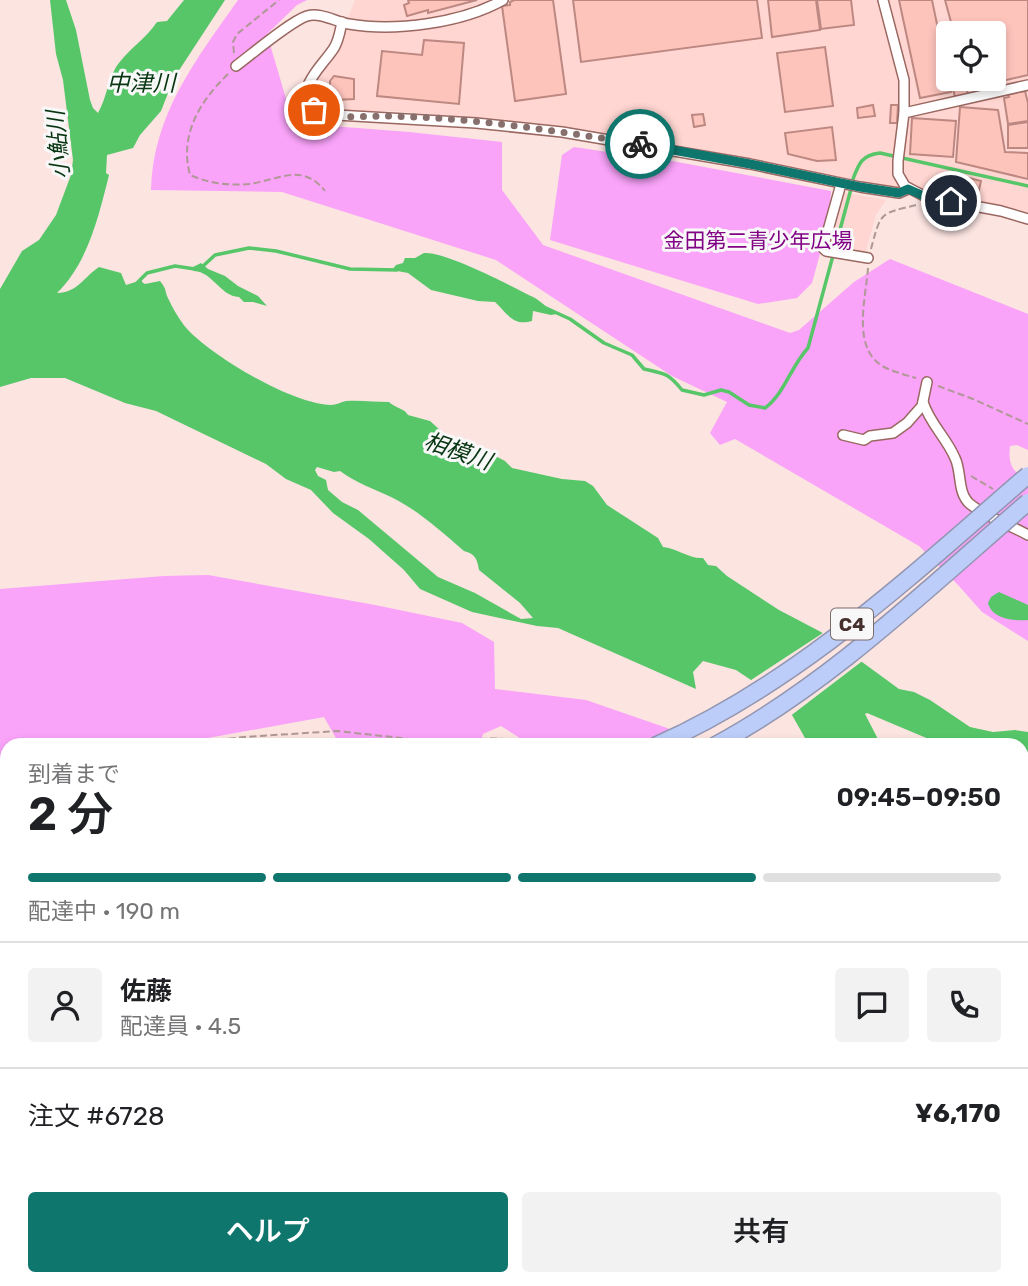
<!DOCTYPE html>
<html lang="ja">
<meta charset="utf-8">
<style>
body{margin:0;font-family:Rubik,"Noto Sans JP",sans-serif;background:#f2f2f2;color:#202124;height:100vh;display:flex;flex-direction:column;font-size:26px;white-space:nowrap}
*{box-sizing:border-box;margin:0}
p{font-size:23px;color:#757577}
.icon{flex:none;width:38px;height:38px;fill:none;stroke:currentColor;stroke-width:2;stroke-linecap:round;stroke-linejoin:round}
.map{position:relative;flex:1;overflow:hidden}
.panel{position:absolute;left:0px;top:738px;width:1029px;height:548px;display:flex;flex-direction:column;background:#fff;border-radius:21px 21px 0 0;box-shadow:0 4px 10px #0003}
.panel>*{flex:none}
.fabs{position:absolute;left:936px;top:21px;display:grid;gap:14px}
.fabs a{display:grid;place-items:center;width:70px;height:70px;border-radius:7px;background:#fff;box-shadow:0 4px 10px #0003;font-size:35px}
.pin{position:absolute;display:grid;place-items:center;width:60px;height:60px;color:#fff;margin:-30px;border:4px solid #fff;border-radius:50%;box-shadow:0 2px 7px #0007}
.courier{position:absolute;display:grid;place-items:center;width:70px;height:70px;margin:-35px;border:5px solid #0f766e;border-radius:50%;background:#fff;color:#222;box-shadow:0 2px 9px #0007}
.headline em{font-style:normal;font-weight:600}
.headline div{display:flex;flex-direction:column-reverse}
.headline{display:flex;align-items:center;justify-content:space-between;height:119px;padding:0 28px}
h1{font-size:46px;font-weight:600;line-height:52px}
.bar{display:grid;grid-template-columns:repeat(4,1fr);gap:10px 7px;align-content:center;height:84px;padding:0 28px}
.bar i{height:9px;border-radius:5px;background:#e0e0e0}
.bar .current{background:#0f766e}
.bar p{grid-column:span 4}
.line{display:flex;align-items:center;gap:18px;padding:0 28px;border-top:2px solid #e0e0e0}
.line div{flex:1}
.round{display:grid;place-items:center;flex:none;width:74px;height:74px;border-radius:7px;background:#f2f2f2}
.cta{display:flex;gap:14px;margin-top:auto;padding:14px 28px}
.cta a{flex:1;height:80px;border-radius:7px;background:#0f766e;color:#fff;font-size:28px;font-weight:600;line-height:80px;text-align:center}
.cta a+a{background:#f2f2f2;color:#202124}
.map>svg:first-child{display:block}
.built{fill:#ffd6d1;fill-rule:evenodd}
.green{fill:#f9a3f9}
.water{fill:#56c669;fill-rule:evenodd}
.pier{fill:#fce4e1}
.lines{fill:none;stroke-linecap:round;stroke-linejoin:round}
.stream{stroke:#56c669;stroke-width:3.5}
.building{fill:#fdc4bc;stroke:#bd8881;stroke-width:2}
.lane-casing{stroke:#9a6761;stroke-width:8}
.street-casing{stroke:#9a6761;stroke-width:12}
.secondary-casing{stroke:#9a6761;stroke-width:16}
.highway-casing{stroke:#9296b1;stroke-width:19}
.path{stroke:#af9895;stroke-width:2;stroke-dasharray:7 3.5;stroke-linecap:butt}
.lane{stroke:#fff;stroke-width:4.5}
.street{stroke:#fff;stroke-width:9}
.secondary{stroke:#ebf0fd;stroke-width:12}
.highway{stroke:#bbcdf8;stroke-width:16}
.highway-bridge-casing{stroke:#9296b1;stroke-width:19;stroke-linecap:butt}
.highway-bridge{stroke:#bbcdf8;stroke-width:16}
.done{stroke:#866f6c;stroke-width:7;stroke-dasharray:0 12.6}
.route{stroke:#0f766e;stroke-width:9}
.labels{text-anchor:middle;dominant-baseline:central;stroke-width:6;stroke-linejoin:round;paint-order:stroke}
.shield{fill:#f8f8f8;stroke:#7b6c6a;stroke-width:2}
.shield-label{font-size:19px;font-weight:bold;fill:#46302d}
.park-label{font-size:21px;fill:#810184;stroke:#f8f8f8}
.water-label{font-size:23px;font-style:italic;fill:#083612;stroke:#f8f8f8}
</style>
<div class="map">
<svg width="1028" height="1286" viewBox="0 0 1028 1286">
<rect width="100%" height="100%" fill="#fce4e1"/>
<g class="built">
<path d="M355,0H1028V214L1003,206L916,189L896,190L570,129L396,111H325L312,101L310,90L345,26ZM948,33H994V79H948Z"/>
<path d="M842,192L886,200L876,215L865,254L828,249Z"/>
<rect x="776" y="1279" width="189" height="7"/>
</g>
<g class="green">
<path d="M238,0H307L297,5L267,34L289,109L305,124L409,132L502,142V190L543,245L790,333L799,330L854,282L890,259L1028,314V450L1017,445L1010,446C1008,464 1012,472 1028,480V641L982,612L959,586L919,546L735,439L720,445L710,433L727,402L672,376L496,260L282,192L151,190C153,114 196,60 238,0Z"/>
<path d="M574,147L614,153L619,151L831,191L829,221L812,283L797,298L758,304L550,240L562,155Z"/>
<path d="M208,575L375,605L462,623L494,642L495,689L586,700L667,728L708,745H541L526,742L501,726L483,734L480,745H364L336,738L324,717L169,745L7,746V779L0,781V589L164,576Z"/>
<path d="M1022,1066L1028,1071V1137L1026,1132L1022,1133Z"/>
</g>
<g class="water">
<path d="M50,0H66L76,30L90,100L93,108L98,113C106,99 108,81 116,67C127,50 146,39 157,22L167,21L184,0H225L174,78L161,111L140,135L133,148L107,155L106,173L109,175C99,215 88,263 57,293C77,293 84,277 99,267L121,273L126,285L142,280V282L145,284L160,281C168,291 164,291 169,300C173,309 182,324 189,331C217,359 292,404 331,405C336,405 341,402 346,401C360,400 376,402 389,402C395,408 404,408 408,415L430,421L451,440L480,448L505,461L512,468L562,479L585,481L593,486L607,505L658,538L663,547C677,548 689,559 703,558L708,565L716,566L727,576L779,610L821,632L899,689L914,692L930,700L970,727L993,732L1015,730L1028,732V772L1022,764V746L943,745L867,713L865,714L881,745H809L792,715L751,680L736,670L703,661L693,672L696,689L558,628L537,626L472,612L420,589L404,570L369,539L333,513L311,490L286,479L266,464L156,411L125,403L65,378H31L0,387V289L22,251L39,240L56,215L71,175L73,160L63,80L56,54ZM317,467L334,472L340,471C356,483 375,489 393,498C419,511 442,532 464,551C475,554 477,558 479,570L520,603L533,618L521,619L475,593L438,577L358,510L342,502L328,490L326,480L318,476L315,470Z"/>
<path d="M424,253C445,251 513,287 535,298C542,302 549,310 557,314L551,315L533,311L532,321C513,327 506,312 495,302L478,301L431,290L408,273L392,270L396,265L403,263L405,258H415Z"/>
<path d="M201,263L208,269L225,276L238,286L258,296L267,306L253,302H244L239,297C220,296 213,272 194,271L191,268Z"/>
<path d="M999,592L1028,605V620C1013,621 992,619 988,603L991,597Z"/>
<path d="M1028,797V1001L1022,994V820L1026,813Z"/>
</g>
<path class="pier" d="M826,631L865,659L789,717L748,682Z"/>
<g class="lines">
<g class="stream">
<path d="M853,179C859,163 862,155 880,153L1028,186"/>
<path d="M136,284L147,273L175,266L195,269L201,268L215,255L249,248L276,251L350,269L397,270"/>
<path d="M546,308L570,319L604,343L632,355L644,369C666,374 668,373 682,390L704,395L721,390L729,392L749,405L765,408C785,393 791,366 808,348L851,189"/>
</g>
</g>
<g class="building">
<path d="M408,0H477L428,13V10L407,16L404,5L409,3Z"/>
<path d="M514,0H553L566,94L515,101L502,6L510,5V2Z"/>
<path d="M573,0H757L762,38L581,62Z"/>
<path d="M768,0H816L820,30L772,37Z"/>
<path d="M817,0H851L854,25L821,29Z"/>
<path d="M899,0H932L951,92L920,98Z"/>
<path d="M945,0H1028V75L967,89L965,79H994V33H954Z"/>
<path d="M424,40L464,43L459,104L377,96L382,51L422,55Z"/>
<path d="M825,47L833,106L785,112L777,53Z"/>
<path d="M334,76L354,79V99L335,100L330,95V81Z"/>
<path d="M966,86L968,94L955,97L953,89Z"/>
<path d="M1025,91L1028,103V121L1008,124L1004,98L1009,97L1008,94Z"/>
<path d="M873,105L875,116L858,118L857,108Z"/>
<path d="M891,105H898L897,123H890Z"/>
<path d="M960,107L998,110L1005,152L1028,153V179L956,162Z"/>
<path d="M703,114L705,125L694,127L692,115Z"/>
<path d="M912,118L956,121L953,157L910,154Z"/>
<path d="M1028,122V148H1008V125Z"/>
<path d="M832,127L836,160L817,161L788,154L785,133Z"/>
<path d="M961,176L981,181L979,190L959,185Z"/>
<path d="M7,874V911L5,912L0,889V876Z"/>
<path d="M6,937L7,951L0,953V939Z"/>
<path d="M0,960L7,988V1005L0,1007Z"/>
<path d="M0,1110H2L6,1127L0,1129Z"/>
<path d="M5,1196L7,1223L0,1225V1198Z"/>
<path d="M1028,1236V1256H1025L1023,1237Z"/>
<path d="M10,1279H22L24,1286H0V1283Z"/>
<path d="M32,1279H54L56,1286H34Z"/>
<path d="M106,1279H125L127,1286H94L107,1281Z"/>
<path d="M159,1279H172L174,1286H157L155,1280Z"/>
<path d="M206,1279H231L233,1286H209Z"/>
<path d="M412,1279H427L429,1286H391Z"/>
<path d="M562,1279H565L568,1286H549L548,1284Z"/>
<path d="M622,1279H640L642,1286H623Z"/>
<path d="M873,1279H906L907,1283L896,1286H875Z"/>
</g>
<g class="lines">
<g class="lane-casing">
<path id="lane" d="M968,1279V1286"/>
</g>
<g class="street-casing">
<g id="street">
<path d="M883,0L904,80V113L898,161V174L905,186L926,197L1001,211L1028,219"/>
<path d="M342,22C340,31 339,40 334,48C322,67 288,93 319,114L476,123L562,132L750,164L860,187L899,193L908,189"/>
<path d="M236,66C252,54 291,21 307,16C321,12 336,22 349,24C395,32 462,23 503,0"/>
<path d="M904,113L1028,85"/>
<path d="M841,184L823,248L826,251L868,258"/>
<path d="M923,402C930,424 946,437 955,458C962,472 957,493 970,504C986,517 1010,525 1028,535"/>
<path d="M843,435L864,440L870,436L893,433L907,423L922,406L927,382"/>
<path d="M0,922L7,920"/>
<path d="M0,1078L7,1107"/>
<path d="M0,1139L7,1138"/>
<path d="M1022,1205L1028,1207"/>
<path d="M0,1277L7,1274"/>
<path d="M65,1279L68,1286"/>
<path d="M267,1279L269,1286"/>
<path d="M529,1279L532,1286"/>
<path d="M321,1286L351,1279"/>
<path d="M749,1286L760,1282"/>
</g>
</g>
<g class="secondary-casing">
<path id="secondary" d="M443,1279L446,1286"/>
</g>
<g class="highway-casing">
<g id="highway">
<path d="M0,818L7,817"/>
<path d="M0,848L7,847"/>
</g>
</g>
<g class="path">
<path d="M234,53L233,42L237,34L279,0"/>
<path d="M228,74C200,101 179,135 190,175C208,183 229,186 249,184C279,180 302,162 325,191"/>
<path d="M871,249C881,211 880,214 916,205"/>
<path d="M868,268C866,298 851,349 884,367C894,372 906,375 916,378"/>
<path d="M938,386L973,399L1028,424"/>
<path d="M971,476L993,489"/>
<path d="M166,746L244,737L337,731L437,742C460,742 480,737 504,739"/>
<path d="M502,746L504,739L643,744"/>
<path d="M0,785L7,783"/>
<path d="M0,1037L7,1036"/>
<path d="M1022,1086L1028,1093"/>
</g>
<use href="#lane" class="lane"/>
<use href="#street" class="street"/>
<use href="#secondary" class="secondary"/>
<use href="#highway" class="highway"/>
<g class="highway-bridge-casing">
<g id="highway-bridge">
<path d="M655,746C798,683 912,575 1028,475"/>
<path d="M714,746C831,683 928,588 1028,502"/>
</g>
</g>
<use href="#highway-bridge" class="highway-bridge"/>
</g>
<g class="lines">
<path class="done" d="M314,110C328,120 365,116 383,116C469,117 555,131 640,144"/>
<path class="route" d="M640,144L750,164L860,187L899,193L908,189L926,197L951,201"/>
</g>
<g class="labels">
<rect class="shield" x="831" y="608.5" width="42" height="31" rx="5"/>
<g class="shield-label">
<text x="852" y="624">C4</text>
</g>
<g class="park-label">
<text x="758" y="240">金田第二青少年広場</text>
</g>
<g class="water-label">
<text x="141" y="83">中津川</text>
<text transform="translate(58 145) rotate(-95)">小鮎川</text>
<text transform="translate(458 451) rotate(19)">相模川</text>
</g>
</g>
</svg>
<div class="fabs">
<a><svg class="icon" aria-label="locate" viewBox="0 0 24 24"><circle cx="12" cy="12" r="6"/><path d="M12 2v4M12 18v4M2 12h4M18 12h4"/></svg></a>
</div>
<div class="pin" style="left:314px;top:110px;background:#ea580c"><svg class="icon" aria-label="bag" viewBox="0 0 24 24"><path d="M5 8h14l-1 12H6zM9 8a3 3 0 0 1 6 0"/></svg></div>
<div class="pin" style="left:951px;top:201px;background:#1f2937"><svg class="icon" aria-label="home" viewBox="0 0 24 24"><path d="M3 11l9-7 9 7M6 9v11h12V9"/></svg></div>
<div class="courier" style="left:640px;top:144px"><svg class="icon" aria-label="bike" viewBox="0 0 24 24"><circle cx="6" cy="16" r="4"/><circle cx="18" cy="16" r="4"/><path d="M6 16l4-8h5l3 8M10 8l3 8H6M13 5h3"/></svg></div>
<section class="panel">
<div class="headline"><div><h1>2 分</h1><p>到着まで</p></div><em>09:45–09:50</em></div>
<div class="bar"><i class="current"></i><i class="current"></i><i class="current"></i><i></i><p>配達中 · 190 m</p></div>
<div class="line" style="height:126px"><a class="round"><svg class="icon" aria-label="person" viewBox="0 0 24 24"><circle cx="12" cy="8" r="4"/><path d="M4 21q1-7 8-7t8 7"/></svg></a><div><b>佐藤</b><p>配達員 · 4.5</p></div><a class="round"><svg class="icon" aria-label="chat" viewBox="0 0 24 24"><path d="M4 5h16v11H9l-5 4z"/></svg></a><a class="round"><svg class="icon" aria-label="phone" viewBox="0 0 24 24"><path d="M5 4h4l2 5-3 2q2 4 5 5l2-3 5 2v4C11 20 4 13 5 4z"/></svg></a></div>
<div class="line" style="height:91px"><div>注文 #6728</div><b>¥6,170</b></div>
<div class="cta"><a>ヘルプ</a><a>共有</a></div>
</section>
</div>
